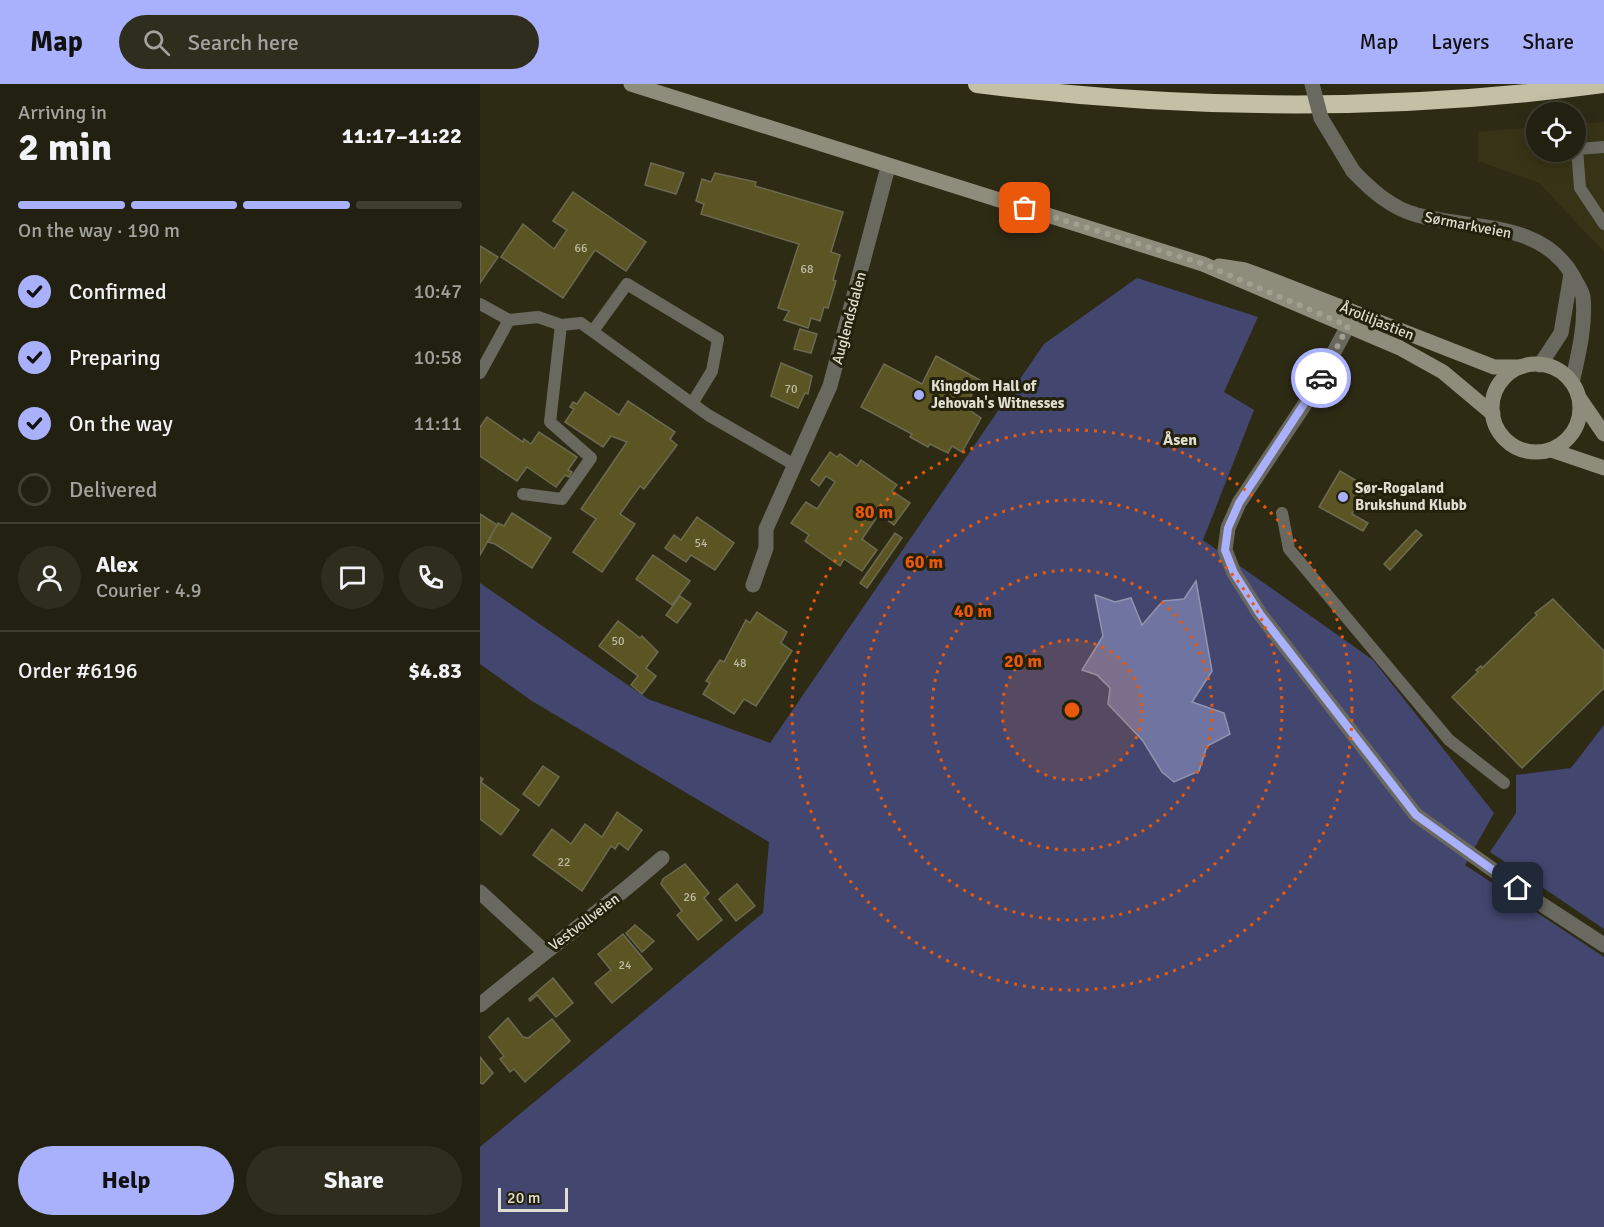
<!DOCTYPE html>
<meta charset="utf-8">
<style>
body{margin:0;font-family:Signika,sans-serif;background:#2e2d1e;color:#f1f3f6;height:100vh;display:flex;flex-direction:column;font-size:22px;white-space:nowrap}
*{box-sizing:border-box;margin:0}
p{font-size:20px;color:#a2a39f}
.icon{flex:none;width:33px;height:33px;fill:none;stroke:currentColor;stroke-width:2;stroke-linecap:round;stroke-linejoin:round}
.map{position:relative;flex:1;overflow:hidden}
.side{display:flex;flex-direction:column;background:#222010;width:480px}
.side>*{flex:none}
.buttons{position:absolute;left:1046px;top:18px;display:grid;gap:12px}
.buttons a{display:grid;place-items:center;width:60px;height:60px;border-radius:50%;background:#222010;box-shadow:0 3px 15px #0003,0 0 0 2px #3f3e30;font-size:30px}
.scale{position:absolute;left:18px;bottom:15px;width:70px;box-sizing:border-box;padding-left:6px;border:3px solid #dfded0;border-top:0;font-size:16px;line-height:21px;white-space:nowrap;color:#dfded0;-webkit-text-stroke:4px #24210c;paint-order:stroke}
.pin{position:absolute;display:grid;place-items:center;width:51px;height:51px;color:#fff;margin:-26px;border-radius:12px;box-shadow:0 3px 9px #0006}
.courier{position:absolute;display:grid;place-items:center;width:60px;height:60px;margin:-30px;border:4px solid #a9b0fc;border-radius:50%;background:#fff;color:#222;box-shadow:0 2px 8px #0007}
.headline em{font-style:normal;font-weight:800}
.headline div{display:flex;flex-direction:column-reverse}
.headline{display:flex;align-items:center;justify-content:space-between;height:102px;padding:0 18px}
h1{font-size:39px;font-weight:800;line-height:45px}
.bar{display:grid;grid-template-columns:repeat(4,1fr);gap:9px 6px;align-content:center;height:72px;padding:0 18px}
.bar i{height:8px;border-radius:4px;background:#3f3e30}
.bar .on{background:#a9b0fc}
.bar p{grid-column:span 4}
.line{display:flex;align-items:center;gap:15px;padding:0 18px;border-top:2px solid #3f3e30}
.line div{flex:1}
.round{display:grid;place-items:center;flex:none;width:63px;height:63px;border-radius:32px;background:#2e2d1e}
ol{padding:0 18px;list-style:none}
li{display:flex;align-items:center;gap:18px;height:66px}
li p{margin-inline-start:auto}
li .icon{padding:6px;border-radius:50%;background:#a9b0fc;color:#111;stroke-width:4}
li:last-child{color:#a2a39f}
li i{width:33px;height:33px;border:3px solid #3f3e30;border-radius:50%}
.primary-button{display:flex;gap:12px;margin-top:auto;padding:12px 18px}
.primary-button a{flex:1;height:69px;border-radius:36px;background:#a9b0fc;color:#111;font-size:24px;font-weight:800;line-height:69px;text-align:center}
.primary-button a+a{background:#2e2d1e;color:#f1f3f6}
header{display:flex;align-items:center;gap:36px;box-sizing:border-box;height:84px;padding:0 30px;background:#a9b0fc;color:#111}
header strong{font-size:28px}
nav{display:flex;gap:33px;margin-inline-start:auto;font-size:21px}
.search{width:420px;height:54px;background:#2e2d1e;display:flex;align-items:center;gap:15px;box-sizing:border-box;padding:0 21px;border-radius:33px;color:#a2a39f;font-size:22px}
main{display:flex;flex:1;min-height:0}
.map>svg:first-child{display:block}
.built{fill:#373316}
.green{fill:#43476f;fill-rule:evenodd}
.water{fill:#6f74a0;stroke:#9194ae;stroke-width:1.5}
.building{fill:#5b5524;stroke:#6c6a52;stroke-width:1.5}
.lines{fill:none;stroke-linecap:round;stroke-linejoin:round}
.lane{stroke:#6a695f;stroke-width:12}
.street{stroke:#6a695f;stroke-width:15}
.secondary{stroke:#8e8c7b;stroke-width:15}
.highway{stroke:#c3c0a6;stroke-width:18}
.street-bridge{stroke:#6a695f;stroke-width:15}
.done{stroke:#a19f8f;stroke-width:6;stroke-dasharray:0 10.8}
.route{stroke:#a9b0fc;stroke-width:8}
.ring{fill:none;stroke:#e8590c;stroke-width:3;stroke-dasharray:3 6}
.poi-dot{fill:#a9b0fc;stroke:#24210c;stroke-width:2}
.labels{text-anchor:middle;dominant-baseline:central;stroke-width:6;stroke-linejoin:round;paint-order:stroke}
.number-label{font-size:12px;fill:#bebca5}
.street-label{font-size:15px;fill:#dfded0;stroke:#24210c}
.poi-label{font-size:15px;font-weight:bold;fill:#dfded0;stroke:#24210c;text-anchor:start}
.neighbourhood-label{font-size:16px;font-weight:bold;fill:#dfded0;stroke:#24210c}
.centre{fill:#e8590c;stroke:#24210c;stroke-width:3}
.ring-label{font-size:18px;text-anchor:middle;font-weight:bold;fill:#e8590c;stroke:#24210c;stroke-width:6;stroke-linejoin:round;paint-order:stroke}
</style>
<header>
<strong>Map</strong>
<div class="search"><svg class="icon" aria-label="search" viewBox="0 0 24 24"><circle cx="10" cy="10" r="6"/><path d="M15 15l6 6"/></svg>Search here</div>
<nav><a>Map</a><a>Layers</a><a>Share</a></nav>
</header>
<main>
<section class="side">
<div class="headline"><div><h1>2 min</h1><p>Arriving in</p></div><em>11:17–11:22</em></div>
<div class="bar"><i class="on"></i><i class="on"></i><i class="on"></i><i></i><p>On the way · 190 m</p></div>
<ol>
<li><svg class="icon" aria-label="check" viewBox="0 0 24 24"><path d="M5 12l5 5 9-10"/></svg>Confirmed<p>10:47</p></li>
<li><svg class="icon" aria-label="check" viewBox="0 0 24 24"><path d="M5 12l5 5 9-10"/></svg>Preparing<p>10:58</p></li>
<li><svg class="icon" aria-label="check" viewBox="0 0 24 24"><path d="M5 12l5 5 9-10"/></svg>On the way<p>11:11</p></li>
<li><i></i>Delivered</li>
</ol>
<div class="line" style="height:108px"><a class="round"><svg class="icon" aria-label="person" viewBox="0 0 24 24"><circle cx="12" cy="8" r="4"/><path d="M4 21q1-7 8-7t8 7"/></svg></a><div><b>Alex</b><p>Courier · 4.9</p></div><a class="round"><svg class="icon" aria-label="chat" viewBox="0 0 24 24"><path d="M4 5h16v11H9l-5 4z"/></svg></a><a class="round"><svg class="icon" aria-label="phone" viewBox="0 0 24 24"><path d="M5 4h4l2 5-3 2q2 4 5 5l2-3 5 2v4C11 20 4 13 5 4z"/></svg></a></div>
<div class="line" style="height:78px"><div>Order #6196</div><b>$4.83</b></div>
<div class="primary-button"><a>Help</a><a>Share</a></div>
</section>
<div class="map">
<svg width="1124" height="1143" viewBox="0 0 1124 1143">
<rect width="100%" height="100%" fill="#2e2b15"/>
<path class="built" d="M1124,38V168L1059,99L998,77V48L1056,43V68H1095V40Z"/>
<g class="green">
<path d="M657,194L778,233L744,308L774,326L723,456L893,576L1014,729L985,781L1124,873V1143H0V1063L283,829L289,758L52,617L0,580V499L168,615L290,659L564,260ZM716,498L712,618L727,662L719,687L682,688L663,657L645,639L630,604L617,591L602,586L623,552L661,541L683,518L704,515Z"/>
<path d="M1124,641V845L1010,768L1036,729V691L1091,684Z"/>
</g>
<path class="water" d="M716,497L732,587L712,618L744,629L750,650L727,662L719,687L694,698L682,688L663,657L628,620L630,604L617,591L602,586L623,552L615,511L635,518L651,514L662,541L683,517L704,515Z"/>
<g class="building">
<path d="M171,79L204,89L196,110L165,101Z"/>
<path d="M235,89L276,98L275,102L363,128L351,168L360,171L353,196L356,197L348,224L344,223L340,237L331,234L328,244L304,236L309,227L298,224L319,160L221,130L224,120L216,117L222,95L231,98Z"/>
<path d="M93,108L166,158L146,187L115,166L83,214L21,173L43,140L74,165L87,146L73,137Z"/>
<path d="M0,162L18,173L0,199Z"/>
<path d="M320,245L337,250L331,269L314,265Z"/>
<path d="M456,272L500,296L485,323L501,334L482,368L472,362L468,369L450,360L448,363L430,353L432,350L381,323L404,280L442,300Z"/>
<path d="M301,279L332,292L328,310L325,309L318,324L291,312Z"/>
<path d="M105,308L139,331L148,317L195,348L190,355L197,361L164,405L160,402L140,430L155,440L122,488L93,468L116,435L101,425L147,358L131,352L123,363L85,338L94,325L90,323L93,318L97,320Z"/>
<path d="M7,333L43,358L44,355L51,360L59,348L97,373L88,386L92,388L89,393L85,391L76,403L47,383L37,397L0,372V343Z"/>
<path d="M350,368L357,373L360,370L377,382L381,376L417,401L412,407L430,419L414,441L399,430L382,455L397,466L382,487L364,475L360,482L325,457L329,451L311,439L326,418L337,425L355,398L346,392L339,402L331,396Z"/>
<path d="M860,387L887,403L872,430L888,439L883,447L839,423Z"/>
<path d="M32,429L71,454L52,484L15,460L8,458L18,439L24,442Z"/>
<path d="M0,430L17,441L0,471Z"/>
<path d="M217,433L254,459L235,486L211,471L206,478L185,464L194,451L201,456Z"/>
<path d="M936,446L942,451L910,486L904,480Z"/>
<path d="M415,449L422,454L387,504L380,499Z"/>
<path d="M173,471L210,497L192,521L156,495Z"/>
<path d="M200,512L211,520L197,539L186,531Z"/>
<path d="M1073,515L1124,567V604L1042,684L972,613L998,588L996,586L1001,582L1002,584L1057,531L1055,529Z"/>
<path d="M277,528L307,548L301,559L312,567L276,622L264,615L254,630L223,610L230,599L226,597L240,576L244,578L266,536L270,539Z"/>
<path d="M138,537L160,554L162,552L178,568L166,584L176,592L162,610L151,601L158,592L119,562Z"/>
<path d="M63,682L79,693L59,722L43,710Z"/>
<path d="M0,693L3,695L1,698L39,726L21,751L0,735Z"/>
<path d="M137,728L162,746L148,766L139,759L135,765L131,762L102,807L53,771L72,745L91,760L105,740L122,753Z"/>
<path d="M205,780L229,809L224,814L242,836L218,856L197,831L202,827L181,800L183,795Z"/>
<path d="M257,800L275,822L256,837L239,815Z"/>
<path d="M155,841L174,857L162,868L146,849Z"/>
<path d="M143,850L172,885L132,919L115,899L131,886L118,870Z"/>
<path d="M73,894L93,919L76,933L57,911L50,917L49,915Z"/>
<path d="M28,934L43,953L48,954L72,935L90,957L45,998L34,985L30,988L20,975L24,972L9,953Z"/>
<path d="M0,973L13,989L3,1000L0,999Z"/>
</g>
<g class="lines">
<g class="lane">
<path d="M1124,63L1097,65L1100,104L1124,140"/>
<path d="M0,220L29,236L58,233L81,241L101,239L228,331L313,380"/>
<path d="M113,247L147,200L238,255L232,287L213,318"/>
<path d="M0,289L29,236"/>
<path d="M43,410L82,415L111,374L70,338L81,241"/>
<path d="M802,429L809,465L969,656L1024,699"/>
</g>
<g class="street">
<path d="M873,87C891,106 911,124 937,131C991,146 1061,136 1093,192C1096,199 1102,206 1103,213C1106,241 1098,272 1092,299"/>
<path d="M868,242L829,314L759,419L748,444L745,466L754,489L780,530L936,731L1055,816L1124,861"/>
<path d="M1060,281L1081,249L1091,190"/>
<path d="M273,501L286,464V445L350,302L408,83"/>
<path d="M0,808L65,868"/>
<path d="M0,921C60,871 123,826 182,774"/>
</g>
<g class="secondary">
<path d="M151,0L723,180L920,264L963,288L1013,330"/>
<path d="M739,182L765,186L792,196L1014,283H1041"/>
<circle cx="1056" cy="324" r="44"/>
<path d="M1100,315L1124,350"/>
<path d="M1071,366L1124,384"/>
</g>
<path class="highway" d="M497,0C704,26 917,28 1124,0"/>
<path class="street-bridge" d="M832,0L841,34L873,87"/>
</g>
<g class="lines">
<path class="done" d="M545,124L723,180L868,242L841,294"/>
<path class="route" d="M841,294L759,419L748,444L745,466L754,489L780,530L936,731L1038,804"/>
</g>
<circle cx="592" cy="626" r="70" fill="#e8590c" fill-opacity=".12"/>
<g class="ring">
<circle cx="592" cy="626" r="70"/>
<circle cx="592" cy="626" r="140"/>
<circle cx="592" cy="626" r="210"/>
<circle cx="592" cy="626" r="280"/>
</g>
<g class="poi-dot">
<circle cx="439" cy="311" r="6"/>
<circle cx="863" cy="413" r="6"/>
</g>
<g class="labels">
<g class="number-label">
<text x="101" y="164">66</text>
<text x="327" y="185">68</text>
<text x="311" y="305">70</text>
<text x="221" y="459">54</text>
<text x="138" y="557">50</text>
<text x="260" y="579">48</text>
<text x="84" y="778">22</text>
<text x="210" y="813">26</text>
<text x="145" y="881">24</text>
</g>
<g class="street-label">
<text transform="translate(988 141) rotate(11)">Sørmarkveien</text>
<text transform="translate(369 234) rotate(-75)">Auglendsdalen</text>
<text transform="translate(897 237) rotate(22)">Åroliljastien</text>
<text transform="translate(104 838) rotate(-37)">Vestvollveien</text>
</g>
<g class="poi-label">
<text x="451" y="302">Kingdom Hall of<tspan x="451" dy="17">Jehovah's Witnesses</tspan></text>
<text x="875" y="404">Sør-Rogaland<tspan x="875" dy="17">Brukshund Klubb</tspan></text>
</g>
<g class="neighbourhood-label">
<text x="700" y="356">Åsen</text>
</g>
</g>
<circle cx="592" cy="626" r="9" class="centre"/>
<g class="ring-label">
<text x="394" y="434">80 m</text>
<text x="444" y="484">60 m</text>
<text x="493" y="533">40 m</text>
<text x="543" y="583">20 m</text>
</g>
</svg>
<div class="buttons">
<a><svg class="icon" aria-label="locate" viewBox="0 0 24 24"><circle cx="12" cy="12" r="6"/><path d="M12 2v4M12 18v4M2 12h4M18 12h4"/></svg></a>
</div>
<div class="scale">20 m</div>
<div class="pin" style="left:545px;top:124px;background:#ea580c"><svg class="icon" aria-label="bag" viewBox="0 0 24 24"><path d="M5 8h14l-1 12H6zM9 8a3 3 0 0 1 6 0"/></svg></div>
<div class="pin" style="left:1038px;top:804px;background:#1f2937"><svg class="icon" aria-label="home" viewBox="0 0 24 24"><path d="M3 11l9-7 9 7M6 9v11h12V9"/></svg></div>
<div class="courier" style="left:841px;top:294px"><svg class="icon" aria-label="car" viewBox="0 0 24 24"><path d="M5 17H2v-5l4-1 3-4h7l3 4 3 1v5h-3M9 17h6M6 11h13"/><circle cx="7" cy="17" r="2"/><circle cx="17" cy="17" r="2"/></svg></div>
</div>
</main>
